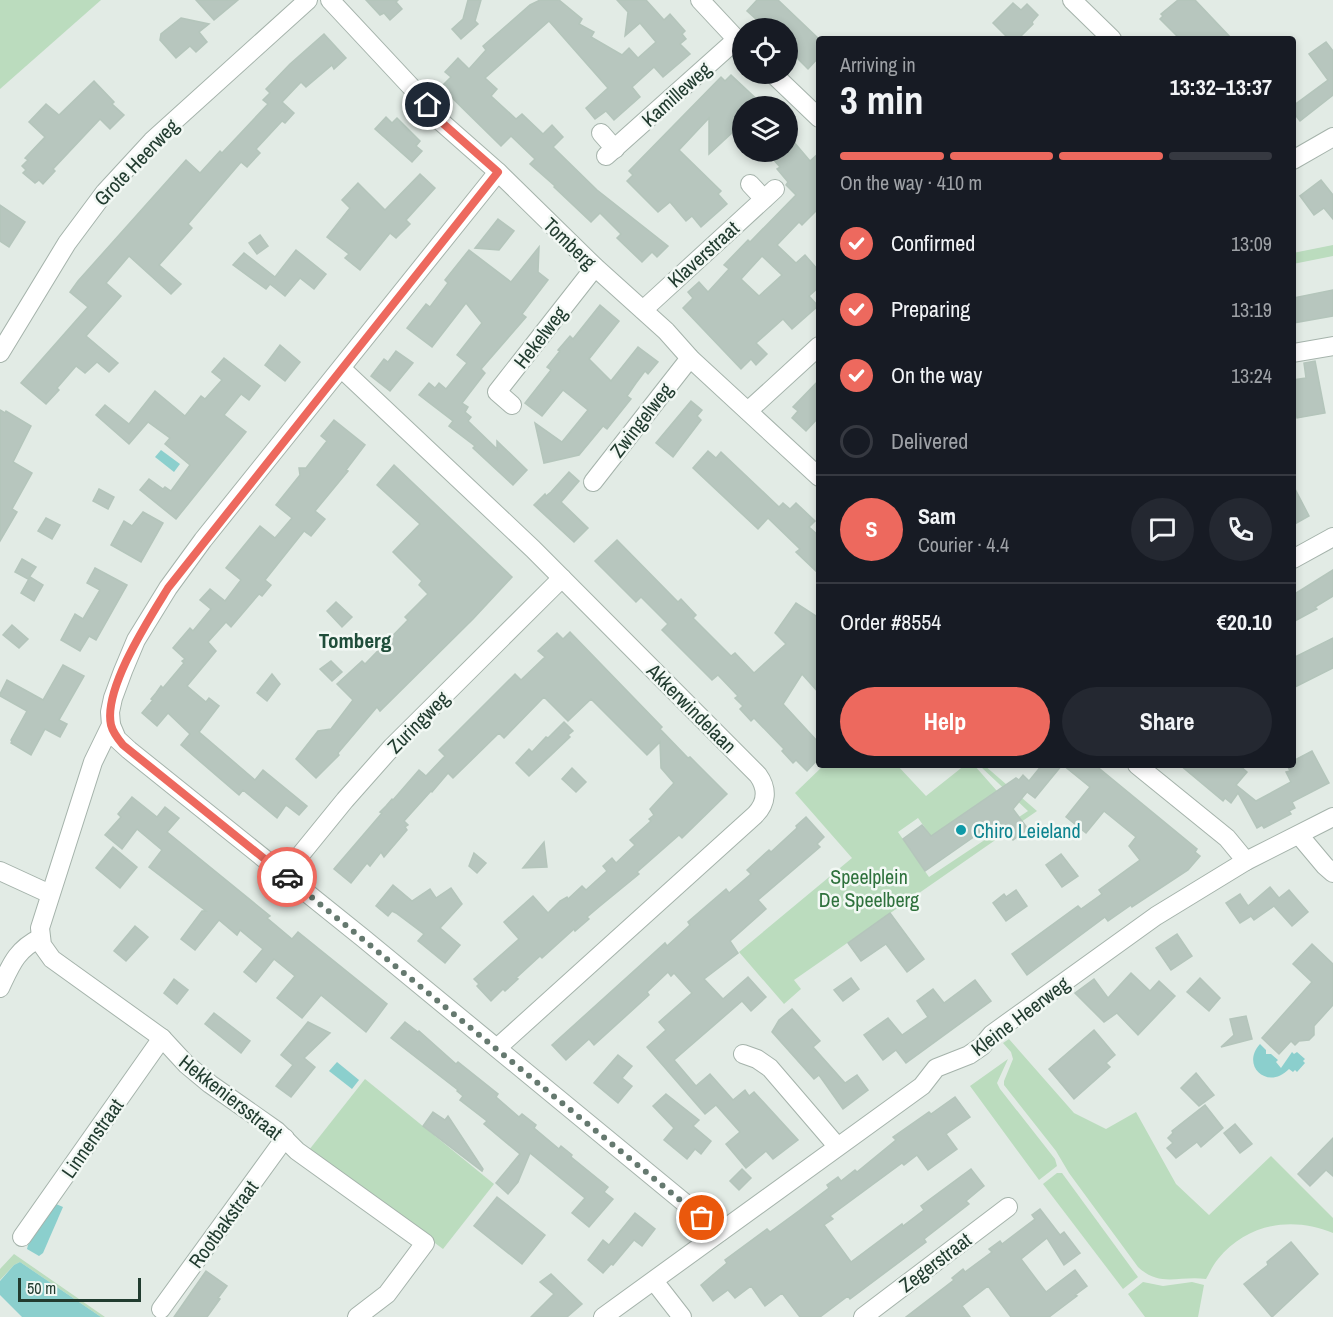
<!DOCTYPE html>
<meta charset="utf-8">
<style>
body{margin:0;font-family:"Archivo Narrow",sans-serif;background:#242831;color:#f1f3f6;height:100vh;display:flex;flex-direction:column;font-size:22px;white-space:nowrap}
*{box-sizing:border-box;margin:0}
p{font-size:20px;color:#9ea1a6}
.icon{flex:none;width:33px;height:33px;fill:none;stroke:currentColor;stroke-width:2;stroke-linecap:round;stroke-linejoin:round}
.map{position:relative;flex:1;overflow:hidden}
.drawer{position:absolute;left:816px;top:36px;width:480px;height:732px;display:flex;flex-direction:column;background:#171b24;border-radius:6px;box-shadow:0 3px 9px #0003}
.drawer>*{flex:none}
.fabs{position:absolute;left:732px;top:18px;display:grid;gap:12px}
.fabs a{display:grid;place-items:center;width:66px;height:66px;border-radius:50%;background:#171b24;box-shadow:0 3px 9px #0003;font-size:30px}
.scale{position:absolute;left:18px;bottom:15px;width:123px;box-sizing:border-box;padding-left:6px;border:3px solid #223c30;border-top:0;font-size:16px;line-height:21px;white-space:nowrap;color:#223c30;-webkit-text-stroke:4px #f2f8f4;paint-order:stroke}
.pin{position:absolute;display:grid;place-items:center;width:51px;height:51px;color:#fff;margin:-26px;border:3px solid #fff;border-radius:50%;box-shadow:0 2px 6px #0007}
.courier{position:absolute;display:grid;place-items:center;width:60px;height:60px;margin:-30px;border:4px solid #ed695e;border-radius:50%;background:#fff;color:#222;box-shadow:0 2px 8px #0007}
.head em{font-style:normal;font-weight:800}
.head div{display:flex;flex-direction:column-reverse}
.head{display:flex;align-items:center;justify-content:space-between;height:102px;padding:0 24px}
h1{font-size:39px;font-weight:800;line-height:45px}
.bar{display:grid;grid-template-columns:repeat(4,1fr);gap:9px 6px;align-content:center;height:72px;padding:0 24px}
.bar i{height:8px;border-radius:4px;background:#363941}
.bar .current{background:#ed695e}
.bar p{grid-column:span 4}
.line{display:flex;align-items:center;gap:15px;padding:0 24px;border-top:2px solid #363941}
.line div{flex:1}
.round{display:grid;place-items:center;flex:none;width:63px;height:63px;border-radius:32px;background:#242831}
ol{padding:0 24px;list-style:none}
li{display:flex;align-items:center;gap:18px;height:66px}
li p{margin-inline-start:auto}
li .icon{padding:6px;border-radius:50%;background:#ed695e;color:#fff;stroke-width:4}
li:last-child{color:#9ea1a6}
li i{width:33px;height:33px;border:3px solid #363941;border-radius:50%}
.button{display:flex;gap:12px;margin-top:auto;padding:12px 24px}
.button a{flex:1;height:69px;border-radius:36px;background:#ed695e;color:#fff;font-size:24px;font-weight:800;line-height:69px;text-align:center}
.button a+a{background:#242831;color:#f1f3f6}
.map>svg:first-child{display:block}
.green{fill:#bbdcbe}
.water{fill:#8bcfcd}
.building{fill:#b7c6be;stroke:#b4c5bb;stroke-width:1.5;fill-rule:evenodd}
.lines{fill:none;stroke-linecap:round;stroke-linejoin:round}
.minor-casing{stroke:#a5b3ab;stroke-width:20}
.minor{stroke:#fff;stroke-width:18}
.done{stroke:#65796f;stroke-width:6;stroke-dasharray:0 10.8}
.route{stroke:#ed695e;stroke-width:8}
.culture-dot{fill:#0f9aa8;stroke:#f2f8f4;stroke-width:2}
.labels{text-anchor:middle;dominant-baseline:central;stroke-width:5;stroke-linejoin:round;paint-order:stroke}
.street-label{font-size:20px;fill:#223c30;stroke:#f2f8f4}
.culture-label{font-size:20px;fill:#0d838f;stroke:#f2f8f4;text-anchor:start}
.park-label{font-size:20px;fill:#2e713c;stroke:#f2f8f4}
.neighbourhood-label{font-size:21px;font-weight:bold;fill:#1f4d3a;stroke:#f2f8f4}
</style>
<div class="map">
<svg width="1333" height="1317" viewBox="0 0 1333 1317">
<rect width="100%" height="100%" fill="#e2ebe5"/>
<g class="green">
<path d="M0,0H101L0,89Z"/>
<path d="M1333,245V256L1293,264V253Z"/>
<path d="M824,765H897L926,796L965,765H974L997,791L931,836L918,818L898,832L929,877L1028,811L981,767L984,765L1037,811L794,980L801,989L784,1004L739,952L852,858L795,793Z"/>
<path d="M1009,1039L1074,1113L1106,1129L1136,1112L1176,1184L1209,1215L1271,1156L1333,1218V1233C1293,1216 1247,1223 1218,1259C1213,1265 1210,1272 1206,1279C1180,1275 1160,1288 1138,1267L1069,1173L1056,1151L1004,1085V1081L1013,1059L1011,1052L1003,1043Z"/>
<path d="M1008,1059L997,1083L1000,1089L1055,1159L1057,1166L1039,1180L970,1086Z"/>
<path d="M365,1079L494,1184L443,1249L309,1150Z"/>
<path d="M1057,1173H1062L1138,1277L1123,1289L1043,1184Z"/>
<path d="M14,1254L105,1317H101L20,1262L14,1265L0,1280V1269Z"/>
<path d="M1143,1282L1163,1286L1192,1282L1204,1285L1198,1317H1145L1128,1294Z"/>
</g>
<g class="water">
<path d="M161,450L180,464L174,472L155,457Z"/>
<path d="M1260,1044L1266,1050V1054H1271L1278,1060L1276,1062L1281,1068L1292,1052L1294,1054L1297,1052L1305,1059L1303,1061L1305,1063L1297,1072L1295,1070L1293,1072L1289,1069C1268,1091 1240,1066 1260,1044Z"/>
<path d="M337,1062L359,1080L352,1089L329,1071Z"/>
<path d="M56,1204L63,1207L43,1253L39,1256L27,1249L28,1245Z"/>
<path d="M20,1262L101,1317H22L0,1295V1281L14,1265Z"/>
</g>
<g class="building">
<path d="M196,0H238L214,20Z"/>
<path d="M366,0H398L396,2L402,9L390,20L384,13L380,15Z"/>
<path d="M468,0H481L475,21L478,24L461,39L452,29L463,19Z"/>
<path d="M540,0H559L582,19L579,24L594,32L591,37L622,55L629,48L638,58L656,42L640,23L625,36L628,12L617,0H646L664,20L670,14L685,31L682,34L686,39L680,44L690,54L663,77L654,67L632,87L640,97L614,120L606,111L595,119L586,108L608,88L549,21L485,78L497,89L491,96L516,119L522,114L543,134L552,125L563,137L553,147L597,190L668,246L657,257L652,252L642,262L617,238L621,234L600,213L591,222L554,187L555,186L530,164L535,159L511,136L501,146L441,87L451,77L445,72L458,58L469,69L486,50L483,46L530,5Z"/>
<path d="M757,0H778L819,39V57L808,69L788,49V28H766L747,11Z"/>
<path d="M1178,0H1195L1232,39H1180L1160,19L1163,16L1161,14Z"/>
<path d="M1013,3L1021,10L1027,4L1038,15L1032,22L1033,24L1018,39H1009L993,23Z"/>
<path d="M181,18L209,24L199,32L207,42L196,52L190,46L176,58L160,40L161,34Z"/>
<path d="M324,34L346,58L334,69L332,65L306,87L301,82L282,102L294,113L285,123L282,121L256,149L260,153L247,167L241,162L188,224L192,228L159,265L181,284L171,294L129,256L106,283L121,296L86,336L118,363L109,372L97,362L85,373L76,366L57,388L59,390L46,404L21,383L88,307L70,292L78,281L186,160L200,173L220,151L222,153L268,104L263,100L270,93L266,89L290,64Z"/>
<path d="M1326,42L1333,51V95L1300,121L1293,112V106L1328,80L1309,54Z"/>
<path d="M731,75L764,106H742V142L733,132L709,154V118L679,150L721,191L718,194L727,204L701,227L692,216L686,221L670,202L658,212L627,181L633,175L629,171L721,77L725,81Z"/>
<path d="M94,81L114,102L112,104L124,115L110,129L100,119L53,169L55,171L43,184L39,180L35,183L23,173L26,170L22,166L28,160L25,158L45,137L29,122L46,104L59,115Z"/>
<path d="M386,117L392,123L397,118L420,141L416,146L422,151L412,162L375,129Z"/>
<path d="M788,135L810,161L819,153V208L802,225L799,222L777,245L796,263L805,255L819,271V287L809,296L818,306L792,329L783,319L756,343L767,354L756,365L751,359L741,369L683,308L693,298L688,292L699,282L708,292L729,269L724,265L748,240L750,242L796,195L786,185L788,182L777,169L780,167L767,152H788ZM762,256L782,275L759,296L741,279Z"/>
<path d="M420,174L435,188L406,220L410,224L396,238L390,233L360,270L345,258L349,254L327,237L350,208L342,200L358,183L385,210Z"/>
<path d="M1321,180L1333,195V219L1324,208L1314,215L1300,196Z"/>
<path d="M0,205L25,222L9,247L0,241Z"/>
<path d="M498,219L514,231L499,250L475,248Z"/>
<path d="M260,235L268,246L257,254L249,243Z"/>
<path d="M539,247L538,272L548,280L522,314L526,317L481,369L485,373L462,403L468,407L465,412L471,417L468,421L497,449V441L527,470L513,485L473,448L475,446L449,426L453,421L419,395L429,383L435,388L439,383L446,389L467,363L457,355L482,323L466,303L432,347L407,328L426,304L430,307L448,283L445,280L469,250L511,282Z"/>
<path d="M296,250L326,274L314,289L300,278L285,296L270,284L266,289L233,265L244,253L275,277Z"/>
<path d="M1333,290V316L1293,323V298Z"/>
<path d="M600,305L619,321L589,359L611,381L638,347L658,362L648,374L645,371L636,383L627,396L631,399L607,429L603,426L579,455L544,463L535,423L562,442L588,410L563,390L542,416L525,403L551,370L547,367L560,351L558,350L570,336L573,339Z"/>
<path d="M280,345L300,362L285,381L265,365Z"/>
<path d="M396,351L413,363L390,391L371,376L384,359L388,362Z"/>
<path d="M224,358L260,386L249,400L241,394L224,415L246,432L176,519L140,490L149,479L163,489L165,487L171,491L190,465L165,444L170,438L148,422L129,444L96,415L105,405L129,424L155,391L185,416L201,396L205,399L222,380L212,372Z"/>
<path d="M1315,361L1325,413L1297,418L1293,397V380L1306,378L1304,363Z"/>
<path d="M819,380V417L806,431L792,418L798,411L793,407Z"/>
<path d="M691,401L702,410L697,416L701,420L673,457L656,443Z"/>
<path d="M0,410L5,413L6,411L31,426L13,462L32,473L12,509L17,512L0,541Z"/>
<path d="M334,420L365,445L346,470L348,471L315,511L325,519L311,536L304,531L265,580L271,585L262,596L259,594L231,627L226,622L208,642L216,651L187,686L206,702L209,698L219,706L199,732L255,780L263,770L307,806L299,815L286,805L277,818L243,790L239,795L181,745L190,734L168,713L157,726L142,713L153,700L151,699L156,693L161,686L163,688L184,663L182,661L185,659L173,648L190,628L193,631L211,609L200,600L210,589L225,601L241,580L226,568L260,526L275,538L292,518L276,505L300,475L299,468H306L327,441L321,436Z"/>
<path d="M708,451L716,458L721,452L779,507L783,503L790,509L796,503L815,521L809,527L819,536V574L796,552L800,549L768,518L758,529L693,468Z"/>
<path d="M394,465L512,577L473,619L380,711L377,707L338,753L339,755L316,778L296,759L318,731L331,729L353,700L337,684L362,661L365,664L408,620L405,617L428,594L419,585L422,581L393,552L420,524L377,485Z"/>
<path d="M569,472L579,481L561,502L588,528L574,542L534,505L545,494L546,496L551,492Z"/>
<path d="M1293,485L1309,516L1293,525Z"/>
<path d="M99,489L114,497L108,509L93,501Z"/>
<path d="M143,512L163,523L141,562L111,545L124,521L132,526Z"/>
<path d="M46,518L60,525L52,539L38,531Z"/>
<path d="M617,540L678,602L681,599L696,615L693,618L731,656L735,653L754,673L786,644L775,633L796,603L819,618V693L802,674L783,704L819,743V758L807,771L796,760L793,763L782,751L784,749L754,718L751,721L740,709L743,706L735,698L738,696L718,675L712,680L662,630L668,624L641,597L636,602L595,561Z"/>
<path d="M22,559L36,567L28,579L15,572Z"/>
<path d="M95,568L127,585L96,640L89,636L80,651L61,640L75,614L83,619L100,590L87,583Z"/>
<path d="M1333,570V596L1315,607L1317,609L1293,622V595Z"/>
<path d="M30,577L43,585L34,601L21,593Z"/>
<path d="M336,602L352,617L342,627L327,611Z"/>
<path d="M12,625L28,639L19,648L3,635Z"/>
<path d="M570,632L662,727L660,729L688,758L690,757L727,794L682,838L679,835L637,872L639,874L600,906L587,917L589,919L575,931L574,929L542,958L540,956L516,978L518,979L505,991L503,989L491,1001L477,986L479,984L474,979L519,939L504,922L533,896L548,913L560,901L567,897L568,899L582,886L586,890L607,871L603,866L612,858L616,863L635,845L630,840L651,821L649,819L654,815L650,809L674,783L661,768L660,742L647,755L591,699L568,721L544,697L504,738L499,733L453,778L448,773L432,792L431,791L404,821L408,825L405,827L407,830L384,857L381,852L370,866L367,863L351,883L334,869L382,813L380,812L386,806L392,799L393,800L419,770L426,776L445,756L439,750L515,674L521,680L545,657L538,651L557,633L563,639Z"/>
<path d="M1333,638V668L1293,688V658Z"/>
<path d="M331,661L342,672L332,681L320,669Z"/>
<path d="M63,665L84,676L59,720L67,724L60,737L45,729L31,755L11,743L12,741L11,740L27,711L0,696V694L7,680L43,700Z"/>
<path d="M272,674L280,684L267,701L257,693Z"/>
<path d="M564,722L573,731L568,735L570,737L529,776L516,763L529,749L532,752L546,737L548,738Z"/>
<path d="M1312,751L1329,783L1292,802L1295,808L1289,811L1291,814L1264,828L1262,825L1257,828L1238,793L1231,803L1225,798L1223,801L1180,765H1239L1247,772L1236,785L1256,801L1291,782L1286,772L1290,771L1287,765H1293V761Z"/>
<path d="M1042,765H1062L1035,798L1027,792L1013,809L1028,829L1013,840L998,820L925,871L903,839L922,825L931,836L1016,778L1019,780L1023,775L1029,781Z"/>
<path d="M1063,765H1095L1197,849L1195,852L1200,856L1188,870L1132,907L1131,905L1108,921L1105,917L1027,975L1012,954L1078,906L1081,909L1102,894L1099,890L1140,860L1129,846L1136,837L1104,811L1086,833L1066,817L1090,787Z"/>
<path d="M572,768L586,782L576,792L562,779Z"/>
<path d="M132,797L157,817L165,807L179,818L167,832L270,916L267,918L292,939L298,932L387,1004L366,1032L321,995L302,1018L277,998L295,976L274,959L256,982L244,972L263,949L240,930L237,935L219,920L195,950L181,939L202,911H206L149,867L162,850L137,829L122,849L105,835L121,817L118,814Z"/>
<path d="M806,817L824,837L817,844L820,847L758,900L766,909L730,941L738,953L704,979L723,999L748,977L766,997L751,1011L742,1001L674,1060L696,1086L710,1074L733,1100L745,1090L749,1096L754,1092L798,1140L773,1159L766,1151L746,1168L726,1144L740,1132L716,1105L705,1114L647,1047L666,1030L659,1022L692,993L674,973L671,976L668,972L647,992L649,995L594,1045L589,1039L566,1060L552,1045L665,943L667,946L690,925L688,922L726,889L729,893L751,874L747,870L769,850L771,852L797,828L796,826Z"/>
<path d="M544,842L547,867L523,868Z"/>
<path d="M113,847L137,867L120,888L96,868Z"/>
<path d="M474,853L486,863L477,873L469,866Z"/>
<path d="M1061,854L1078,876L1062,887L1046,865Z"/>
<path d="M393,885L412,901L430,889L436,898L451,888L462,904L440,928L460,945L445,963L418,941L424,934L396,913L392,911L388,916L376,906Z"/>
<path d="M1270,887L1279,898L1289,890L1308,912L1292,926L1274,906L1254,920L1251,916L1240,923L1226,903L1240,894L1248,906Z"/>
<path d="M1016,890L1027,906L1006,921L993,903L1004,894L1006,897Z"/>
<path d="M890,913L924,959L907,972L886,944L861,961L848,943Z"/>
<path d="M135,926L148,937L126,961L114,951Z"/>
<path d="M1177,934L1192,956L1171,970L1156,948Z"/>
<path d="M1312,944L1333,964V1005L1314,1026V1035L1309,1040L1299,1041L1295,1045L1291,1041L1279,1054L1262,1038L1312,982L1293,964Z"/>
<path d="M1131,973L1150,991L1159,981L1175,996L1138,1035L1117,1013L1104,1022L1075,993L1094,979L1108,998Z"/>
<path d="M851,978L859,989L843,1001L834,990Z"/>
<path d="M1200,978L1220,998L1209,1011L1187,992Z"/>
<path d="M174,979L188,990L177,1004L164,993Z"/>
<path d="M975,980L991,1001L906,1063L896,1050L883,1060L864,1035L888,1018L902,1035L928,1017L917,1001L933,989L944,1003Z"/>
<path d="M792,1009L820,1041L813,1047L845,1083L857,1075L868,1090L843,1109L819,1075L814,1079L772,1032L779,1020Z"/>
<path d="M214,1013L250,1041L241,1053L205,1024Z"/>
<path d="M1246,1016L1252,1039L1221,1047L1234,1035L1230,1019Z"/>
<path d="M308,1022L330,1033L304,1058L315,1067L291,1097L276,1086L293,1065L281,1055Z"/>
<path d="M405,1022L418,1032L419,1031L456,1064L458,1062L498,1094L496,1097L519,1117L522,1114L536,1125L534,1128L559,1149L561,1146L572,1155L571,1157L608,1187L604,1192L613,1199L589,1227L572,1213L585,1198L530,1153L518,1182L508,1194L496,1183L520,1154L484,1124L487,1121L460,1100L463,1096L457,1091L458,1090L391,1038Z"/>
<path d="M1094,1030L1115,1055L1106,1063L1110,1067L1074,1099L1049,1069Z"/>
<path d="M618,1055L632,1066L622,1078L632,1086L618,1103L594,1083Z"/>
<path d="M1196,1073L1214,1095L1199,1106L1181,1088Z"/>
<path d="M666,1094L699,1120L693,1126L711,1141L701,1154L695,1149L687,1159L664,1140L674,1128L653,1106Z"/>
<path d="M955,1097L970,1117L946,1134L957,1149L928,1170L917,1155L904,1165L902,1163L830,1216L833,1219L824,1225L851,1262L902,1224L903,1226L924,1210L921,1206L971,1169L984,1186L966,1201L969,1204L924,1239L926,1242L850,1299L848,1296L820,1317H800L782,1293L765,1306L751,1286L735,1298L728,1290L713,1301L701,1285L727,1263L725,1260L767,1229L770,1232L800,1210L829,1188L827,1185L838,1177L841,1181L855,1170L857,1172L896,1140L893,1137L929,1112L931,1114Z"/>
<path d="M1205,1105L1223,1128L1201,1147L1197,1142L1176,1158L1167,1148L1173,1143L1168,1138L1173,1133L1172,1131Z"/>
<path d="M433,1112L445,1120L448,1116L483,1169L482,1171L423,1126Z"/>
<path d="M1235,1124L1252,1144L1240,1153L1224,1133Z"/>
<path d="M1333,1138V1176L1326,1170L1310,1186L1298,1174Z"/>
<path d="M742,1169L751,1178L739,1190L730,1181Z"/>
<path d="M497,1197L545,1235L522,1264L474,1226Z"/>
<path d="M1040,1209L1060,1235L1064,1232L1080,1253L1064,1265L1047,1238L1021,1259L1046,1292L1075,1270L1087,1286L1075,1295L1077,1296L1049,1317H1011L988,1286L962,1306L970,1317H906L954,1280L952,1278L963,1269L965,1272L992,1252L989,1249L1000,1241L1002,1244L1035,1219L1032,1215Z"/>
<path d="M635,1213L655,1229L642,1246L634,1240L613,1265L611,1264L603,1273L588,1260L603,1240L609,1245Z"/>
<path d="M1291,1242L1318,1274L1272,1317L1244,1284L1268,1265L1267,1262Z"/>
<path d="M206,1271L227,1286L218,1298L220,1299L207,1317H174Z"/>
<path d="M551,1274L582,1304L567,1317H531L554,1294L540,1282Z"/>
</g>
<g class="lines">
<g class="minor-casing">
<g id="minor">
<path d="M330,0L428,105L439,120L498,172L595,267L666,331L690,358L819,477"/>
<path d="M700,0L742,45"/>
<path d="M1072,0L1112,39"/>
<path d="M773,74L819,118"/>
<path d="M601,133L615,149"/>
<path d="M606,156L737,39"/>
<path d="M1293,160L1333,137"/>
<path d="M750,184L764,199"/>
<path d="M643,310L775,189"/>
<path d="M0,353L67,243L105,192L152,141L308,0"/>
<path d="M1293,353L1333,346"/>
<path d="M342,369L533,549L758,775C768,789 767,803 755,815L497,1048"/>
<path d="M512,405L497,392L595,267"/>
<path d="M748,411L819,346"/>
<path d="M593,482L690,358"/>
<path d="M1293,559L1333,537"/>
<path d="M111,725L117,739L129,750L363,938L720,1232"/>
<path d="M1137,765L1227,838L1246,861"/>
<path d="M1299,835L1325,866L1333,873"/>
<path d="M0,871L50,894"/>
<path d="M284,875L345,800L392,747L562,578"/>
<path d="M0,988C11,965 16,950 40,938"/>
<path d="M743,1054L757,1059L770,1068L837,1146"/>
<path d="M22,1237L162,1038"/>
<path d="M654,1281L682,1317"/>
<path d="M161,1309L285,1138"/>
<path d="M357,1317L387,1294L425,1243L297,1151L277,1131L210,1084L186,1064L162,1038L52,959L42,945L40,928L93,762L111,725L110,712L113,698L123,671L136,640L168,588L203,540L498,172"/>
<path d="M603,1317L922,1086L936,1068L969,1055L982,1046L992,1034L1156,916L1246,861L1333,817"/>
<path d="M863,1317L1008,1207"/>
</g>
</g>
<use href="#minor" class="minor"/>
</g>
<g class="lines">
<path class="done" d="M287,877L702,1218"/>
<path class="route" d="M287,877L123,745C118,739 113,733 111,725C103,689 149,619 168,588L498,172L439,120L428,105"/>
</g>
<circle class="culture-dot" cx="961" cy="830" r="6"/>
<g class="labels">
<g class="street-label">
<text transform="translate(676 94) rotate(-42)">Kamilleweg</text>
<text transform="translate(136 162) rotate(-46)">Grote Heerweg</text>
<text transform="translate(570 243) rotate(44)">Tomberg</text>
<text transform="translate(703 254) rotate(-42)">Klaverstraat</text>
<text transform="translate(540 337) rotate(-52)">Hekelweg</text>
<text transform="translate(641 420) rotate(-52)">Zwingelweg</text>
<text transform="translate(692 708) rotate(45)">Akkerwindelaan</text>
<text transform="translate(418 722) rotate(-45)">Zuringweg</text>
<text transform="translate(1020 1016) rotate(-37)">Kleine Heerweg</text>
<text transform="translate(231 1097) rotate(38)">Hekkeniersstraat</text>
<text transform="translate(92 1138) rotate(-55)">Linnenstraat</text>
<text transform="translate(223 1224) rotate(-54)">Rootbakstraat</text>
<text transform="translate(935 1262) rotate(-37)">Zegerstraat</text>
</g>
<g class="culture-label">
<text x="973" y="830">Chiro Leieland</text>
</g>
<g class="park-label">
<text x="869" y="876">Speelplein<tspan x="869" dy="23">De Speelberg</tspan></text>
</g>
<g class="neighbourhood-label">
<text x="355" y="640">Tomberg</text>
</g>
</g>
</svg>
<div class="fabs">
<a><svg class="icon" aria-label="locate" viewBox="0 0 24 24"><circle cx="12" cy="12" r="6"/><path d="M12 2v4M12 18v4M2 12h4M18 12h4"/></svg></a>
<a><svg class="icon" aria-label="layers" viewBox="0 0 24 24"><path d="M12 4l9 5-9 5-9-5zM3 14l9 5 9-5"/></svg></a>
</div>
<div class="scale">50 m</div>
<div class="pin" style="left:702px;top:1218px;background:#ea580c"><svg class="icon" aria-label="bag" viewBox="0 0 24 24"><path d="M5 8h14l-1 12H6zM9 8a3 3 0 0 1 6 0"/></svg></div>
<div class="pin" style="left:428px;top:105px;background:#1f2937"><svg class="icon" aria-label="home" viewBox="0 0 24 24"><path d="M3 11l9-7 9 7M6 9v11h12V9"/></svg></div>
<div class="courier" style="left:287px;top:877px"><svg class="icon" aria-label="car" viewBox="0 0 24 24"><path d="M5 17H2v-5l4-1 3-4h7l3 4 3 1v5h-3M9 17h6M6 11h13"/><circle cx="7" cy="17" r="2"/><circle cx="17" cy="17" r="2"/></svg></div>
<section class="drawer">
<div class="head"><div><h1>3 min</h1><p>Arriving in</p></div><em>13:32–13:37</em></div>
<div class="bar"><i class="current"></i><i class="current"></i><i class="current"></i><i></i><p>On the way · 410 m</p></div>
<ol>
<li><svg class="icon" aria-label="check" viewBox="0 0 24 24"><path d="M5 12l5 5 9-10"/></svg>Confirmed<p>13:09</p></li>
<li><svg class="icon" aria-label="check" viewBox="0 0 24 24"><path d="M5 12l5 5 9-10"/></svg>Preparing<p>13:19</p></li>
<li><svg class="icon" aria-label="check" viewBox="0 0 24 24"><path d="M5 12l5 5 9-10"/></svg>On the way<p>13:24</p></li>
<li><i></i>Delivered</li>
</ol>
<div class="line" style="height:108px"><b class="round" style="background:#ed695e;color:#fff">S</b><div><b>Sam</b><p>Courier · 4.4</p></div><a class="round"><svg class="icon" aria-label="chat" viewBox="0 0 24 24"><path d="M4 5h16v11H9l-5 4z"/></svg></a><a class="round"><svg class="icon" aria-label="phone" viewBox="0 0 24 24"><path d="M5 4h4l2 5-3 2q2 4 5 5l2-3 5 2v4C11 20 4 13 5 4z"/></svg></a></div>
<div class="line" style="height:78px"><div>Order #8554</div><b>€20.10</b></div>
<div class="button"><a>Help</a><a>Share</a></div>
</section>
</div>
